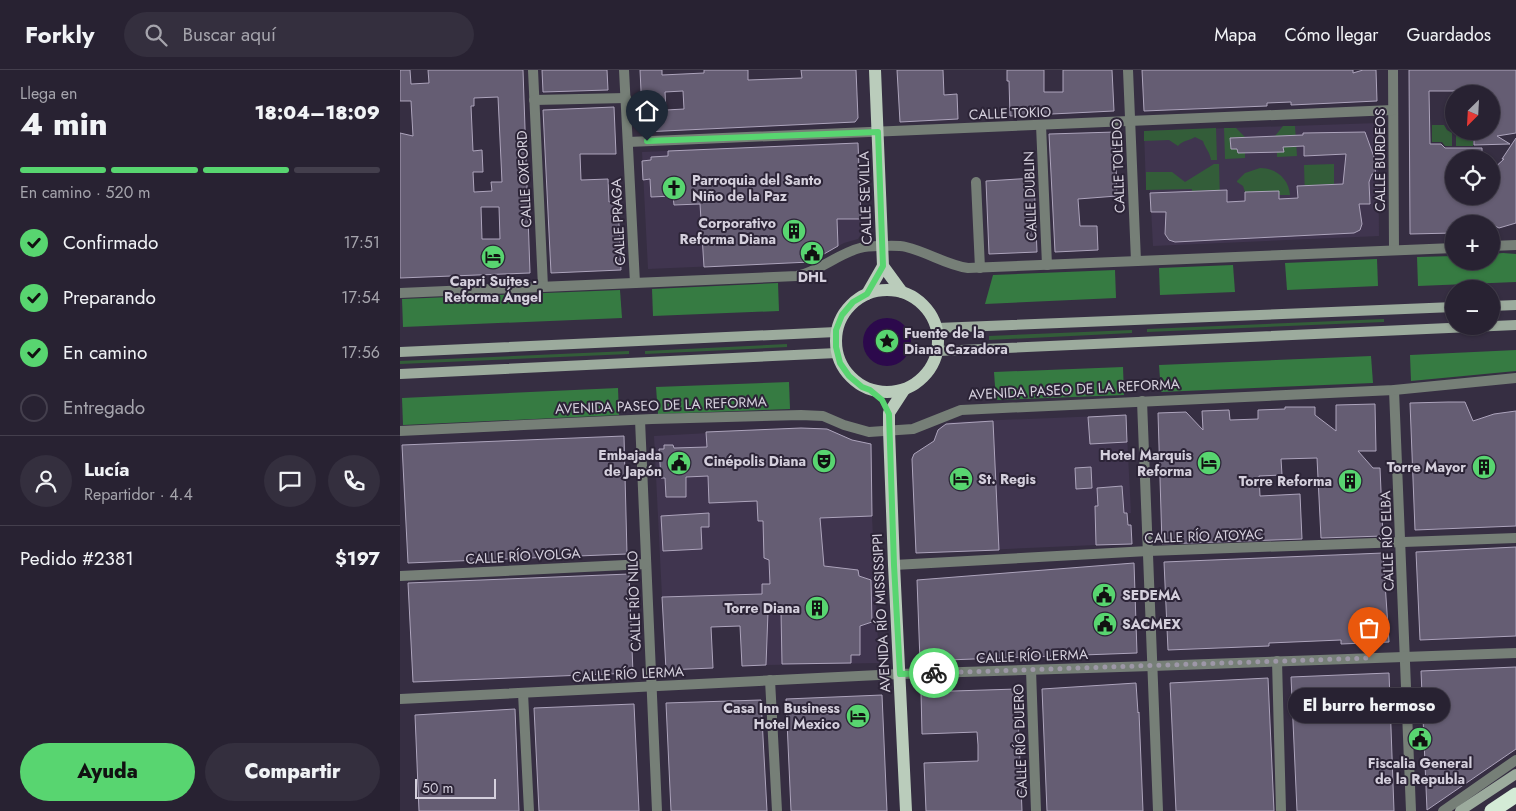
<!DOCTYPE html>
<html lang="es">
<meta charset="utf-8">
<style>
body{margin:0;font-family:Jost,sans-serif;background:#342f3e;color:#f1f3f6;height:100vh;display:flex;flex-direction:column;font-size:19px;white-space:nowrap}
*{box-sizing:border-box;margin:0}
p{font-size:16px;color:#a5a4ac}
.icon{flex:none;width:28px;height:28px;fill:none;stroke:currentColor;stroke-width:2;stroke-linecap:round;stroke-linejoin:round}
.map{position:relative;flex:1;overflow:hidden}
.side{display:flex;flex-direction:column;background:#282232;width:400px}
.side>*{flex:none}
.needle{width:32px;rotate:204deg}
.buttons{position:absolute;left:1045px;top:15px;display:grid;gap:10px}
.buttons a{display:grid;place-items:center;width:55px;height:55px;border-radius:50%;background:#282232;box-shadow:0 1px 4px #0004,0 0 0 1px #443f4d;font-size:25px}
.scale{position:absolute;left:15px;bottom:12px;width:81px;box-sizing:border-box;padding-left:5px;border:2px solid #d5d0dd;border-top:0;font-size:14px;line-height:18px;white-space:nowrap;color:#d5d0dd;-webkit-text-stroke:4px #2c2437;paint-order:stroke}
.pin{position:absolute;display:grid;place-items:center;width:42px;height:42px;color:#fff;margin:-51px -21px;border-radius:50% 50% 50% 0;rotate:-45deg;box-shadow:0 0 5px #0007}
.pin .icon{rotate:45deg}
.courier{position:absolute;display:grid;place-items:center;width:50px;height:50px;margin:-25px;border:4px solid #58d570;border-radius:50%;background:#fff;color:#222;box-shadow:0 1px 6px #0007}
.bubble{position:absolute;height:35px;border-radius:18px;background:#282232;box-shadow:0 1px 4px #0004,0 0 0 1px #443f4d;font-size:16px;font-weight:800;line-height:35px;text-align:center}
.head em{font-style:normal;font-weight:800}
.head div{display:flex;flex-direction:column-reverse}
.head{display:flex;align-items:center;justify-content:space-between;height:85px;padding:0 20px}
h1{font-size:32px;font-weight:800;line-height:38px}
.bar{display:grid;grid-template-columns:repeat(4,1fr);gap:8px 5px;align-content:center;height:60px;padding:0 20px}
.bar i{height:6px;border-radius:4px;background:#443f4d}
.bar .on{background:#58d570}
.bar p{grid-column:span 4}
.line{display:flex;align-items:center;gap:12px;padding:0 20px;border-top:1px solid #443f4d}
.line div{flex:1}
.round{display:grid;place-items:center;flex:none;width:52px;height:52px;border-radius:26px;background:#342f3e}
ol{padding:0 20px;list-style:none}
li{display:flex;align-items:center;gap:15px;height:55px}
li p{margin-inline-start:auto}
li .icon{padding:5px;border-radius:50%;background:#58d570;color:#111;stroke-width:4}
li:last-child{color:#a5a4ac}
li i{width:28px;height:28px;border:2px solid #443f4d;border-radius:50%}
.action{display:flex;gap:10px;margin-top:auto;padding:10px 20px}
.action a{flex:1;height:58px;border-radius:30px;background:#58d570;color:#111;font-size:20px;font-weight:800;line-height:58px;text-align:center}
.action a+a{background:#342f3e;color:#f1f3f6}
header{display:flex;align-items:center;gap:30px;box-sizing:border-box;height:70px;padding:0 25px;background:#282232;border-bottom:1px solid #443f4d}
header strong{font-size:24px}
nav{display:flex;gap:28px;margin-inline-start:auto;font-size:18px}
.search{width:350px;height:45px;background:#342f3e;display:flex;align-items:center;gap:12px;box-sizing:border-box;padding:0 18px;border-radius:28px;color:#a5a4ac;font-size:19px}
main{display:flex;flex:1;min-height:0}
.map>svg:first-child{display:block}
.built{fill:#40354f}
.green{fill:#335d39}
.forest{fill:#367b42}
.water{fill:#2c094c}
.building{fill:#655d73;stroke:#ada4bc;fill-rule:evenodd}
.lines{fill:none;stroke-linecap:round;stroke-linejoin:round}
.minor{stroke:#767f77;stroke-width:10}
.tertiary{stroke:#767f77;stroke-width:10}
.secondary{stroke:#9cab9d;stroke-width:10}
.primary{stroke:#baccbb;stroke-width:12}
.motorway{stroke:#d4ebd6;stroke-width:15}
.done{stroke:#9d97a7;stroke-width:5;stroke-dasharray:0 9}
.route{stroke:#58d570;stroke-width:6}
.labels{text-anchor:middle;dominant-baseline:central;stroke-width:4;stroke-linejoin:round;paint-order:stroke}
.street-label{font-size:14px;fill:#d5d0dd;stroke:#2c2437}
.poi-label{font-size:14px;font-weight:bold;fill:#d5d0dd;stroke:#2c2437;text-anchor:end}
</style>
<header>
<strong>Forkly</strong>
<div class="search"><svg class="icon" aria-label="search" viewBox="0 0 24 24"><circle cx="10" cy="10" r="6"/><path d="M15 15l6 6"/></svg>Buscar aquí</div>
<nav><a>Mapa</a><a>Cómo llegar</a><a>Guardados</a></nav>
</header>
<main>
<section class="side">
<div class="head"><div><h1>4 min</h1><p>Llega en</p></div><em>18:04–18:09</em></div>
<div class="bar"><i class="on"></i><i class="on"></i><i class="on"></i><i></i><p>En camino · 520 m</p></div>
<ol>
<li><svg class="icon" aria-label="check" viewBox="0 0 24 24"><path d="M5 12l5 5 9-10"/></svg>Confirmado<p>17:51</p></li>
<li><svg class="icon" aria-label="check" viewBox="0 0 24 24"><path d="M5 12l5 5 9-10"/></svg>Preparando<p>17:54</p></li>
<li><svg class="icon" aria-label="check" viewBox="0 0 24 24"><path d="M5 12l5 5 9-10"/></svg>En camino<p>17:56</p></li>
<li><i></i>Entregado</li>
</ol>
<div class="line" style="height:90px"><a class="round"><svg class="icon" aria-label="person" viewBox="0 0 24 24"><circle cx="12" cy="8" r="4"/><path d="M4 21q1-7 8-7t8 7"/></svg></a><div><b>Lucía</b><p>Repartidor · 4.4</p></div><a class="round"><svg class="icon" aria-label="chat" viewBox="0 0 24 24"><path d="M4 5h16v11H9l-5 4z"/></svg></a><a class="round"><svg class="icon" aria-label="phone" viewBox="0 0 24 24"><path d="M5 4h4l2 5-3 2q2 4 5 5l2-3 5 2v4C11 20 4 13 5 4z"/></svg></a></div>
<div class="line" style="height:65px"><div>Pedido #2381</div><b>$197</b></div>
<div class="action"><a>Ayuda</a><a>Compartir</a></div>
</section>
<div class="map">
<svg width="1116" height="741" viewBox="0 0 1116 741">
<rect width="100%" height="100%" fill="#362e42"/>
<g class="built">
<path d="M978,53L979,166L753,176L750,120L746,119L744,61Z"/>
<path d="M458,73L461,164L458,169L444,173L407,192L248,199L242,82Z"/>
<path d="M726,345L731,443L695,444L696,475L516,483L512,389L517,382L534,371L538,360L541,356L551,352Z"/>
<path d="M401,358L427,359L452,370L471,374L472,446L479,593L366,595L362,524L262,527L254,366Z"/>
</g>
<g class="green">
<path d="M1032,55H1044L1047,60L1052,63V76H1045L1042,72H1032Z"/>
<path d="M883,56H895L897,86L877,87V82H884L883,77L875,66Z"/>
<path d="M816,58L817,90H811C810,82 805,78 803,71L795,67C789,71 783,70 778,76L769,70L744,71V61Z"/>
<path d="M824,58H836L845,67L830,68L831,79H837L838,83H845V88L825,89Z"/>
<path d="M1058,61H1073V76H1056V63Z"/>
<path d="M814,94H819L820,132H814L813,120L792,121V119L746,120V102H772L785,112Z"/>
<path d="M934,94V114L911,115V128H905L904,95Z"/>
<path d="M860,98C876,98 889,109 890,125H879V121L845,122L843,116L837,112V111L845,103Z"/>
<path d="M984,249V252L747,262V259Z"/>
<path d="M732,260V263L589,270V266Z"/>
<path d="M387,274V277L245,284V281Z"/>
<path d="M229,281V284L0,294V291Z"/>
</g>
<g class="forest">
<path d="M1103,183L1116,184V212L1018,216L1017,187L1054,186V191H1091V184Z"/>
<path d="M977,189L978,216L887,220L885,193Z"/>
<path d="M833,195L835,222L760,225L759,198Z"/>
<path d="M715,200L716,228L585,234L593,205Z"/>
<path d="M378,213L379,241L253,246L252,219Z"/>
<path d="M220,220L222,248L3,257L2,229Z"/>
<path d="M1116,280V301L1011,311L1010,285Z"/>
<path d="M971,286L973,313L761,322L759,295Z"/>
<path d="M723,297L724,325L596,330L594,302Z"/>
<path d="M389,312L390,339L258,344L256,317Z"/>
<path d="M218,318L219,345L3,355L2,328Z"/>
</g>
<circle class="water" cx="487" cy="272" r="24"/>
<g class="building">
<path d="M0,0H10L11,14L29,13L28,0H123L130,203L0,208V63L13,66L11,31H0ZM98,27L102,112H91L92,121L74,122L73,102H83L82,80L73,81L71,36H74V28ZM81,137H99L100,169H82Z"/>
<path d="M142,0H207L208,20L143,22Z"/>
<path d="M240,0H262V5L304,3V0H348V10L402,8L401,0H456L458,48L455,52L243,62ZM283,21L284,39L266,40L265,22Z"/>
<path d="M497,0H543L544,25L557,24L558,49L500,52Z"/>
<path d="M607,0H644V22H663V0H712L714,41L610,46L609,11H607Z"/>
<path d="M742,0H953V3L963,0H976L977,31L891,35V32L867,33V36L744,41Z"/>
<path d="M1009,0H1116V63L1097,66L1110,74L1074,75V61L1091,62V24H1074V21H1029L1030,74H1041L1045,78H1082V89H1054V126H1091V101L1104,89H1102L1116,68V153L1099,158L1091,154H1054V163L1010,164Z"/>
<path d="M214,37L216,84H180L181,110L208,109L209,132H218L221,200L151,203L143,40Z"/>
<path d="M715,62L717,126L678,129L680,156H697L698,180L655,182L649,64Z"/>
<path d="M965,62L978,98L975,99L976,104H972L969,112L970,134H959L962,154L960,160L954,163L775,172L769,170L765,164L766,142H751L750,123L827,120V132L845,131V122L879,121V129L898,128L897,116L943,114L946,84L904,86V76L883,77L884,82L838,83L837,79H831L830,68L903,65V63Z"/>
<path d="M458,73L461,149H437L438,176L410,192L304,197L300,134L274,135L273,126L251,127L250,109L243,110L242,91L251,90V87L268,86V81Z"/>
<path d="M634,108L637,182L589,184L586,111Z"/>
<path d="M1048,332H1065L1073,351L1094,344L1116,341V456L1015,460L1010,333Z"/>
<path d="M975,334L976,381H958L973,398H980L983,466L921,468L917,388L881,389L882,405L859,406L860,426L900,424L902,469L762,474L758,343L786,342L803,360L802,341L829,340L830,350L858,349V340L885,339V337H915V345L936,361V335Z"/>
<path d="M726,345L727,372L690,374L688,347Z"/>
<path d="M593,351L599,480L516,483L512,389L514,384L534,371L538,360L546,354Z"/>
<path d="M401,358L427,359L452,370L471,374L472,446L420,448L424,496L458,500L459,506L471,510L472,552L460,556V585H451V593L382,594L381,542H368L366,595L342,596L340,556L311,557L313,598L266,600L262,527L362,524V514H370L369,490L364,488L363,451H358L357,431L309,433L308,406L286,407V427H266L265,408H261L259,379H264V375H273L274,378L307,377L306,362Z"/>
<path d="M224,366L227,484L8,493L2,375Z"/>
<path d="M691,397L692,418L676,419L675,398Z"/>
<path d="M722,416L724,443H727L728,455H731L732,474L696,475L695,436H698L697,418Z"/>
<path d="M309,443V457H301L302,479L263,481L261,446Z"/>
<path d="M1116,477V566L1020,570L1016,482Z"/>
<path d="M983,483L989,572L941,574V570L869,573V576L768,580L764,492Z"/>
<path d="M734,493L737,583L520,591L517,510Z"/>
<path d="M229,504L233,603L13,612L8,513Z"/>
<path d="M1116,597V679L1027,740L1021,601Z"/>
<path d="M989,603L994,741H897L891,607Z"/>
<path d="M868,608L874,741H776L770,613Z"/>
<path d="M736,613L738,643L739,642L743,741H647L642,619Z"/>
<path d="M617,619L622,741H526L524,693L578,691V675L577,662L522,664L521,622Z"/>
<path d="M482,625L487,741H391L386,629Z"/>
<path d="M361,630L367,741H271L266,633Z"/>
<path d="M234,634L239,741H139L134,638Z"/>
<path d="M115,639L119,741H19L15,645Z"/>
</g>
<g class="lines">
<g class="minor">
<path d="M133,0L143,217"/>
<path d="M224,0L235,213"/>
<path d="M728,0L736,191"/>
<path d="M993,0L994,180"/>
<path d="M134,30L226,28"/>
<path d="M641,55L647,195"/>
<path d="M228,72L993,40"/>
<path d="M576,112L580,198"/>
<path d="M994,320L1011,741"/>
<path d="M742,331L758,741"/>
<path d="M240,350L257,741"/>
<path d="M494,495L748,481L1116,468"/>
<path d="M0,506L246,494"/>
<path d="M877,591L881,741"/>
<path d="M631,600L636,741"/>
<path d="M370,610L377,741"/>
<path d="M123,623L129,741"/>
<path d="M0,629L499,604L752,596L1116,583"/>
</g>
<g class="tertiary">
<path d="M1091,176L1116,175"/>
<path d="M0,223L397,206C420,201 437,184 460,178C466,176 473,176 479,176C488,176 498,175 506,177C528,182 546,195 568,198L1054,178"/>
<path d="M0,361L252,349L401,345L423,346L444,355L469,362L513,359L561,340L994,320L1116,308"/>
<path d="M1043,741L1116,690"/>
</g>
<g class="secondary">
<path d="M1091,236L1116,235"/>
<path d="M537,258L1054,237"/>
<path d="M538,281L1116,255"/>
<path d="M0,282L436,262"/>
<path d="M0,304L437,283"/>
<path d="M1060,741L1116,704"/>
</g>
<g class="primary">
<path d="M475,0L483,196L502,222"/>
<circle cx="487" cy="271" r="51"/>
<path d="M467,224L483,196"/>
<path d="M504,320L489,343V360L494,495L506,741"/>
</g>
<path class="motorway" d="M1092,741L1116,725"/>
</g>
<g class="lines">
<path class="done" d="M534,603L969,588"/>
<path class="route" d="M247,71L478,62L483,196L467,224L453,232L442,245L436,260V277L440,293L449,306L462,317L470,320L482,330L489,344L494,495L500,604L534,603"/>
</g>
<defs>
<g id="church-disc" transform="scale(1.25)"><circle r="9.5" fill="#58d570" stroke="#2c2437"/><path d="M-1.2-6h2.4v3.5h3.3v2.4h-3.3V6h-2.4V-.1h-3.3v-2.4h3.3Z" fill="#111"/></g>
<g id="building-disc" transform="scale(1.25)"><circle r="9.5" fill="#58d570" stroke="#2c2437"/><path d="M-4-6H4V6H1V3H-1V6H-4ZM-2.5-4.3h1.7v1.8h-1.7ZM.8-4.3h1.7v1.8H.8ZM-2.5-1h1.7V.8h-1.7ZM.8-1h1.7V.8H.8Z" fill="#111"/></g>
<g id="civic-disc" transform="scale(1.25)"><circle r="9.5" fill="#58d570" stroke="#2c2437"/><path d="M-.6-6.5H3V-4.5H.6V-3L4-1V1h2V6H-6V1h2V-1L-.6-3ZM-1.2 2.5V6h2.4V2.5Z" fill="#111"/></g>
<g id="hotel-disc" transform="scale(1.25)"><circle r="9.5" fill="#58d570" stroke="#2c2437"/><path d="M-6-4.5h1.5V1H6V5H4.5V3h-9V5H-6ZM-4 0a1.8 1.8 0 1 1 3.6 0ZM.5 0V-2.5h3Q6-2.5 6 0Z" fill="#111"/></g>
<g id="sight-disc" transform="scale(1.25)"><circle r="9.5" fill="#58d570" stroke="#2c2437"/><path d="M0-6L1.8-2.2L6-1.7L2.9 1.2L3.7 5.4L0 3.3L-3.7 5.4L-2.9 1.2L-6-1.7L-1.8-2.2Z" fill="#111"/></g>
<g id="theatre-disc" transform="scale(1.25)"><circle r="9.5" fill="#58d570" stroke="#2c2437"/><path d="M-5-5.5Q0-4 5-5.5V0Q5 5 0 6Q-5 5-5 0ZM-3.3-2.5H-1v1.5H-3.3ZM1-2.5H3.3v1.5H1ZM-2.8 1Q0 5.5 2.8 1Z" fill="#111"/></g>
</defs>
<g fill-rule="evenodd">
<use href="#church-disc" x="274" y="118"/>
<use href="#building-disc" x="394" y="161"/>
<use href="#civic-disc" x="412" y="183"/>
<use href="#hotel-disc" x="93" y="187"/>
<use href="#sight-disc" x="487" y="271"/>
<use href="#theatre-disc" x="424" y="391"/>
<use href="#civic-disc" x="279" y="393"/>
<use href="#hotel-disc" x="809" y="393"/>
<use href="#building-disc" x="1084" y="397"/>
<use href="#hotel-disc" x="561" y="409"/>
<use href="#building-disc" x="950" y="411"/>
<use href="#civic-disc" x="704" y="525"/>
<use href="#building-disc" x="417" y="538"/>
<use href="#civic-disc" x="705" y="554"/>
<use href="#hotel-disc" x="458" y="646"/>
<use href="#civic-disc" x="1020" y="669"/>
</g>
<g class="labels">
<g class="street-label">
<text transform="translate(610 43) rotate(-2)">CALLE TOKIO</text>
<text transform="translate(980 90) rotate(-90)">CALLE BURDEOS</text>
<text transform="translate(718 96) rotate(-92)">CALLE TOLEDO</text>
<text transform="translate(124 109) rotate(-93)">CALLE OXFORD</text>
<text transform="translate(630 126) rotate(-92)">CALLE DUBLIN</text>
<text transform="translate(465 128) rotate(-92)">CALLE SEVILLA</text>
<text transform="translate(218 152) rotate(-93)">CALLE PRAGA</text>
<text transform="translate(674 319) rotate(-3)">AVENIDA PASEO DE LA REFORMA</text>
<text transform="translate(261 335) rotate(-2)">AVENIDA PASEO DE LA REFORMA</text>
<text transform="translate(804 466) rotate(-2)">CALLE RÍO ATOYAC</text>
<text transform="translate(987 471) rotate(-92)">CALLE RÍO ELBA</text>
<text transform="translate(123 486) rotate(-3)">CALLE RÍO VOLGA</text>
<text transform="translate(234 531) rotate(-92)">CALLE RÍO NILO</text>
<text transform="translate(481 543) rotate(-93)">AVENIDA RÍO MISSISSIPPI</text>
<text transform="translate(632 586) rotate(-2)">CALLE RÍO LERMA</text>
<text transform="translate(228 604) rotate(-3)">CALLE RÍO LERMA</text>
<text transform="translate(620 671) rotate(-92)">CALLE RÍO DUERO</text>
</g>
<g class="poi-label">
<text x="292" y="110" text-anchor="start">Parroquia del Santo<tspan x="292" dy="16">Niño de la Paz</tspan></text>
<text x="376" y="153">Corporativo<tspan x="376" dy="16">Reforma Diana</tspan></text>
<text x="412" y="207" text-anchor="middle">DHL</text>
<text x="93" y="211" text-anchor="middle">Capri Suites -<tspan x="93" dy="16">Reforma Ángel</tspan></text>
<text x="504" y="263" text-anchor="start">Fuente de la<tspan x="504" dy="16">Diana Cazadora</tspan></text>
<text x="262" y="385">Embajada<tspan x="262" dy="16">de Japón</tspan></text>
<text x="792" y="385">Hotel Marquis<tspan x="792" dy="16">Reforma</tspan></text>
<text x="406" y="391">Cinépolis Diana</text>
<text x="1066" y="397">Torre Mayor</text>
<text x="578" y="409" text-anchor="start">St. Regis</text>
<text x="932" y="411">Torre Reforma</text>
<text x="722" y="525" text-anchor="start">SEDEMA</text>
<text x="400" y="538">Torre Diana</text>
<text x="722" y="554" text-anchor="start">SACMEX</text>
<text x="440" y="638">Casa Inn Business<tspan x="440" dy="16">Hotel Mexico</tspan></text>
<text x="1020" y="693" text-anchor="middle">Fiscalia General<tspan x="1020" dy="16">de la Republa</tspan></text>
</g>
</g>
</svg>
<div class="buttons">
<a><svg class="needle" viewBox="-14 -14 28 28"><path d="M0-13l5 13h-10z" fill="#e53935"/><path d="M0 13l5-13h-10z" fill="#a5a4ac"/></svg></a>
<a><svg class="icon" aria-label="locate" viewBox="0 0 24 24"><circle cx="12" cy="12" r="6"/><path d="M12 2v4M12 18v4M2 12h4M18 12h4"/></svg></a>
<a>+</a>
<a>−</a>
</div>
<div class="scale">50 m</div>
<div class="pin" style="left:969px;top:588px;background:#ea580c"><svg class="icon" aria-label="bag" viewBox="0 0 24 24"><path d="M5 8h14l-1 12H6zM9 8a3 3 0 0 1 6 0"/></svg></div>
<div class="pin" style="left:247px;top:71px;background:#1f2937"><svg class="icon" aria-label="home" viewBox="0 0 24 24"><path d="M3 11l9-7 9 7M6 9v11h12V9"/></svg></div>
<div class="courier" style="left:534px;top:603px"><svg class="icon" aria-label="bike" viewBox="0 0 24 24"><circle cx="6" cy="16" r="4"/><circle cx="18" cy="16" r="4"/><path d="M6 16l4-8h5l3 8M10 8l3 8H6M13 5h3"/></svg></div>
<div class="bubble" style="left:888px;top:618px;width:162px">El burro hermoso</div>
</div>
</main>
